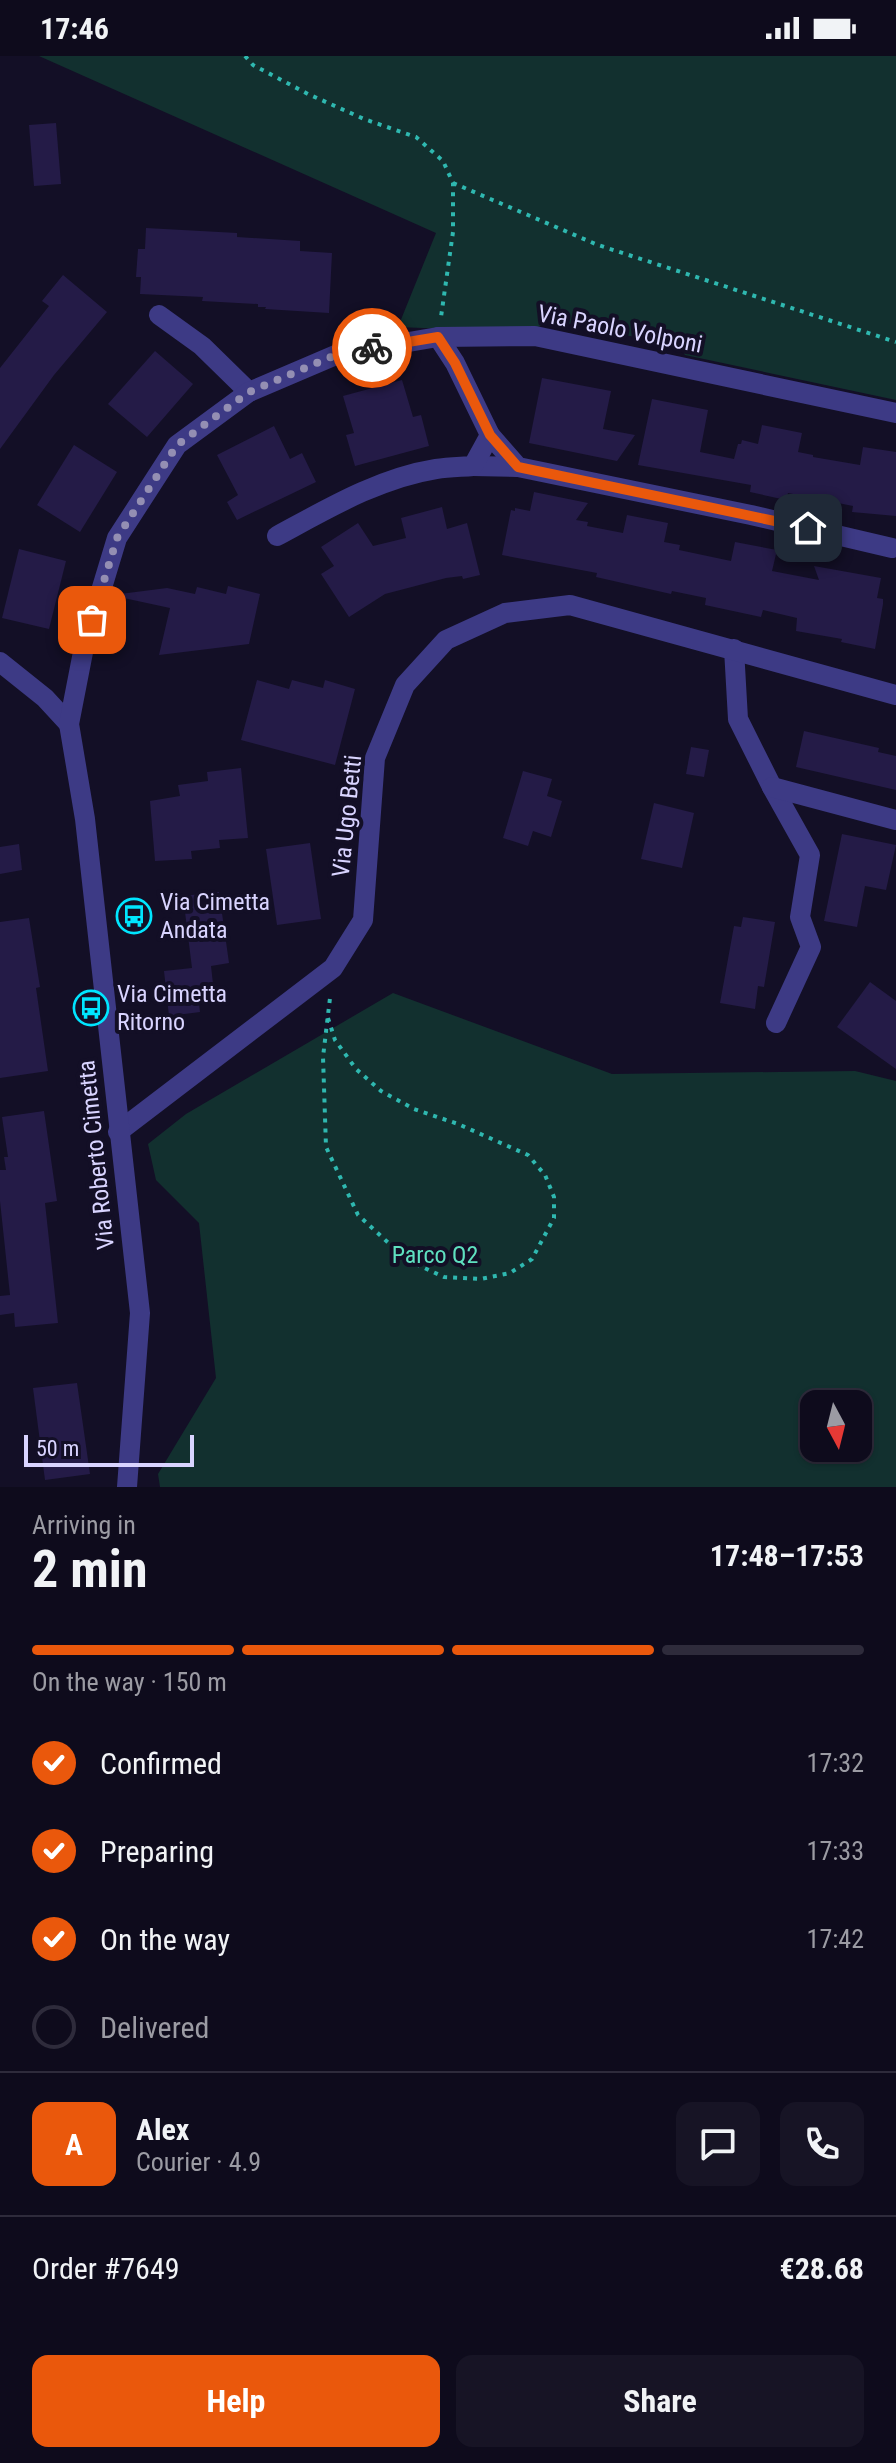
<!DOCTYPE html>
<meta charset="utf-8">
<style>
body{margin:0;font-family:"Roboto Condensed",sans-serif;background:#171425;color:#f1f3f6;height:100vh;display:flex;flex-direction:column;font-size:30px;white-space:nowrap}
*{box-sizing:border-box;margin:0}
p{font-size:26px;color:#9b9ba3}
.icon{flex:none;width:44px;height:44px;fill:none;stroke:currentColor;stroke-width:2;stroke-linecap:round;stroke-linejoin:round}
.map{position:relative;height:1431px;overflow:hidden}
.drawer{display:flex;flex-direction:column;background:#0e0b1c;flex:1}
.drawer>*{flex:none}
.needle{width:52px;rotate:173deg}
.controls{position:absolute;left:800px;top:1334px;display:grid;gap:16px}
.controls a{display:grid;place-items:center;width:72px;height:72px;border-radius:16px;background:#0e0b1c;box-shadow:0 2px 6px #0004,0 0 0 2px #2e2b3b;font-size:40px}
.scale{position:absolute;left:24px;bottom:20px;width:170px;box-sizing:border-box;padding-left:8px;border:4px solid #d9d4ff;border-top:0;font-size:22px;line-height:28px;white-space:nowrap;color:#d9d4ff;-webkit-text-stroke:6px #130f26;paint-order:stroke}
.pin{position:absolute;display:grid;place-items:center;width:68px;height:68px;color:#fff;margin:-34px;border-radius:16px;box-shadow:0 4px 12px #0006}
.courier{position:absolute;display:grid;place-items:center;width:80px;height:80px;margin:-40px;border:6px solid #ea580c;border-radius:50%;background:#fff;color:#222;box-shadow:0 2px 10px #0007}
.overview em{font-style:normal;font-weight:700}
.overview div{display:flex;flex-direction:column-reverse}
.overview{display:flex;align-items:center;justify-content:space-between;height:136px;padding:0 32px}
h1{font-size:52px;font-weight:700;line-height:60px}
.bar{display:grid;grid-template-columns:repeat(4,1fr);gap:12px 8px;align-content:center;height:96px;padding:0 32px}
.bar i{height:10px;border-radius:6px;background:#2e2b3b}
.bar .active{background:#ea580c}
.bar p{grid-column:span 4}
.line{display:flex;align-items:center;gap:20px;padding:0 32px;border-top:2px solid #2e2b3b}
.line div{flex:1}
.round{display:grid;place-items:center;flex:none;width:84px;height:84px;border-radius:16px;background:#171425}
ol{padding:0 32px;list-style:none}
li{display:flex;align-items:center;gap:24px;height:88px}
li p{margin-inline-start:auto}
li .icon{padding:8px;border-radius:50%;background:#ea580c;color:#fff;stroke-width:4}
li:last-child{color:#9b9ba3}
li i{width:44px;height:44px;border:4px solid #2e2b3b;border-radius:50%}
.cta{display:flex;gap:16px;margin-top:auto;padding:16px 32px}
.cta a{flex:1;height:92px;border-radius:16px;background:#ea580c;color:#fff;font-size:32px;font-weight:700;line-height:92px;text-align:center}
.cta a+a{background:#171425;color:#f1f3f6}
.status{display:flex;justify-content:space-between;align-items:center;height:56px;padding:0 40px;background:#0e0b1c;direction:ltr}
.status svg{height:22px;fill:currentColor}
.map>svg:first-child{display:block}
.green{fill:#12302f;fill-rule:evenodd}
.building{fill:#241b47}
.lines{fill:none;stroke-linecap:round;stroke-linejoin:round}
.path{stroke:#2fb8b0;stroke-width:4;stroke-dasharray:4 6;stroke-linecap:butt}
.minor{stroke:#3d3a85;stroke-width:20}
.done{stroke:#948fb3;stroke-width:8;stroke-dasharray:0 14.4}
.route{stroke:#ea580c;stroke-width:10}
.labels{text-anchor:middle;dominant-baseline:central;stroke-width:8;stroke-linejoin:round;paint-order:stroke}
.street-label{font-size:24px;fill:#d9d4ff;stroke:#130f26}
.poi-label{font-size:24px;fill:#d9d4ff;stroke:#130f26;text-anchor:start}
.park-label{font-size:24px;fill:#5fe0c0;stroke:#130f26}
</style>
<div class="status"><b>17:46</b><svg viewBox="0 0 49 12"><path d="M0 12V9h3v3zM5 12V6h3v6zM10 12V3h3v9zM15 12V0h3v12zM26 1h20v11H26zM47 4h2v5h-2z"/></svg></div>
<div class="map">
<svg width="896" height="1431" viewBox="0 0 896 1431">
<rect width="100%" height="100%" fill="#130f26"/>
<g class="green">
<path d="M39,0H896V344L685,299L679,290L556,265L522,276L398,271L436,177Z"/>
<path d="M393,937L612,1018L855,1015L896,1025V1431H160L158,1418L216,1322L199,1167L156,1124L148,1088L186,1058ZM858,1348V1392H814V1348Z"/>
</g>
<g class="building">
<path d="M56,67L61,128L34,130L29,69Z"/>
<path d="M146,172L237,177V181L300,185V195L332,197L329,257L265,253L266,251H258V248L202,245L203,241L140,238L141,221H136L138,193H145Z"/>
<path d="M63,219L107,256L54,319L0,393V312L49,250L42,245Z"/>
<path d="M155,295L193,328L147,381L108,348Z"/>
<path d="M542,322L611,335L603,373L635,379L617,405L529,387Z"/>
<path d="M402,324L413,361L421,359L429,390L355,410L346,379L354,377L343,340Z"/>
<path d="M652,343L708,354L700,396L734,403L738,388H741L742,384L758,388L762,369L802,377L798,396L813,399V401L860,409L863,391L896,396V460L852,456L853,450L788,437L786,444L750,436L751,429L638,409Z"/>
<path d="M274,370L290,403L302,397L316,426L237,464L227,446L238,439L217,399Z"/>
<path d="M74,389L117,416L80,476L37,449Z"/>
<path d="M534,436L588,447L576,464L588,466L587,470L623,477L627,459L668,467L664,486L680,489L679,494L731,505L735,486L777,494L772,515L819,524L814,510L881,522L877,542L883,543V548L875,593L841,586L842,583L796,575L797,562L763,554L761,561L705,549L706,542L672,535L671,538L596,521L597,517L502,499L511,454L515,455V452L530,455Z"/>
<path d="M442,451L447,473L467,467L480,519L463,523L462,520L446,522L385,538L349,561L321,518L334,510L321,491L358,467L373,490L406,482L401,462Z"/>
<path d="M19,493L66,505L49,573L2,562Z"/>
<path d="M228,530L260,538L249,588L159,599L170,552L119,541L120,538L167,532L195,538L197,531L226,538Z"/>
<path d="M257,624L289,633L292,624L323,632L325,624L355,633L335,709L241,684Z"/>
<path d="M804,675L879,692L878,696L896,700V734L796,711Z"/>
<path d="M691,691L709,694L704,721L686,718Z"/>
<path d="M241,712L248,782L219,784L220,792L191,795L192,803L155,805L150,745L180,740L178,729L208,725L207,716Z"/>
<path d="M523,715L552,723L547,740L562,745L551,781L533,775L528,790L503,782Z"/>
<path d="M654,747L694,757L682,812L641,803Z"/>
<path d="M842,778L896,789L886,834L865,830L857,871L824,865Z"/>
<path d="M310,787L321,863L277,869L266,793Z"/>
<path d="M19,788L22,814L0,818V791Z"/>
<path d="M219,836L229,907L211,910L215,946L199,948L200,956L169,960L164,915L192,912L183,840Z"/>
<path d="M743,861L775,866L764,931L758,930L755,953L720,947L734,870L741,871Z"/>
<path d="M29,862L40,931L36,932L48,1015L0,1022V866Z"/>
<path d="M870,926L896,945V1013L837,971Z"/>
<path d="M44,1055L57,1145L45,1147L58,1267L15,1271L14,1257L0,1259V1240L10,1239L0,1145V1114H6L4,1101H8L2,1061Z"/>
<path d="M77,1327L90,1418L45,1424L33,1332Z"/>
</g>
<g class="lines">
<g class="path">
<path d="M245,0L253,9L308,38L364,63L416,81L443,105L453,127V176L441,261"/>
<path d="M453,127L598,189L896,286"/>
<path d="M328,962L335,984L356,1013L381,1035L414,1053L458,1068L528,1099L545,1119L554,1141V1162L532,1203L510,1217L481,1223L444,1221L407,1204L358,1159L326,1091L323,1001L330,942"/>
</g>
<g class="minor">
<path d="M159,259L202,290L249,336"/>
<path d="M490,379L518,411L751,459L892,492"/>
<path d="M473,410L518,411"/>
<path d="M277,480C327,453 379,422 436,413C449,411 461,411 473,410L490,379L455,307L438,281"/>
<path d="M734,593L738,663L772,731L810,799L800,861L811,891L776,967"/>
<path d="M0,606L45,642L69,668"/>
<path d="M772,731L896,764"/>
<path d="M118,1076L333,912L363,864L375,702L405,629L446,584L505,557L570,549L896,639"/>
<path d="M127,1431L140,1257L85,763L69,668L84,591L117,482L177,389L249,336L338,298L438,281L535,280L896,357"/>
</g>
</g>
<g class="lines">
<path class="done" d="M92,564L117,482L177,389L249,336L338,298L372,292"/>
<path class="route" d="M372,292L438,281L455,307L490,379L518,411L808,472"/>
</g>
<defs>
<g id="bus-ring" transform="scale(1.8)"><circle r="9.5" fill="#130f26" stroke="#00e5ff" stroke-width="1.5"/><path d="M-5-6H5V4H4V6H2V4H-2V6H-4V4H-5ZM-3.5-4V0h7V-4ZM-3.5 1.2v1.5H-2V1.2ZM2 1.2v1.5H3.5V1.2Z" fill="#00e5ff"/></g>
</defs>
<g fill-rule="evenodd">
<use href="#bus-ring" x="134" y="860"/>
<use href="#bus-ring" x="91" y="952"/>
</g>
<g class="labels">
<g class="street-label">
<text transform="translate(620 273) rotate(11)">Via Paolo Volponi</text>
<text transform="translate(347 760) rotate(-84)">Via Ugo Betti</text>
<text transform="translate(96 1099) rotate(-96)">Via Roberto Cimetta</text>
</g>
<g class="poi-label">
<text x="160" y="846">Via Cimetta<tspan x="160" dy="28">Andata</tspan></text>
<text x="117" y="938">Via Cimetta<tspan x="117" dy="28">Ritorno</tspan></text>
</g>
<g class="park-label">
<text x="435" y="1199">Parco Q2</text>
</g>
</g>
</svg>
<div class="controls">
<a><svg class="needle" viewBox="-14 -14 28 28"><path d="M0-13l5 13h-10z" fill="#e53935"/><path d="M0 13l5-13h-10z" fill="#9b9ba3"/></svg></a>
</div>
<div class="scale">50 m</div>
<div class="pin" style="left:92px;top:564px;background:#ea580c"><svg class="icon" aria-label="bag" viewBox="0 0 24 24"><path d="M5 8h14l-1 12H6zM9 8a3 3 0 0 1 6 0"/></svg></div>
<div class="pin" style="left:808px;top:472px;background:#1f2937"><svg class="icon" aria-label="home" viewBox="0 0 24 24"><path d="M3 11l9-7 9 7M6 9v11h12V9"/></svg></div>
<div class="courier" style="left:372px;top:292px"><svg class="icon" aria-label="bike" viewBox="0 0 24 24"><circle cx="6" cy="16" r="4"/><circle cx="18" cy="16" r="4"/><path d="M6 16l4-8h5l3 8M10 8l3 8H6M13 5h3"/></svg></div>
</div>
<section class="drawer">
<div class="overview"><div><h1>2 min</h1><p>Arriving in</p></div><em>17:48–17:53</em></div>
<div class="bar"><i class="active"></i><i class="active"></i><i class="active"></i><i></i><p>On the way · 150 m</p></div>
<ol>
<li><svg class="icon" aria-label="check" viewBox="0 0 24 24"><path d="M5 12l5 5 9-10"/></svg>Confirmed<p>17:32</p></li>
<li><svg class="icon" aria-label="check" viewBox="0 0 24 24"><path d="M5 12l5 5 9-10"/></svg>Preparing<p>17:33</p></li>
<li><svg class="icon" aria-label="check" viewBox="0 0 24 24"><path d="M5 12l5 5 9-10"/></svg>On the way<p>17:42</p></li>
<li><i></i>Delivered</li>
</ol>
<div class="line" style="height:144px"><b class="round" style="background:#ea580c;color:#fff">A</b><div><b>Alex</b><p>Courier · 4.9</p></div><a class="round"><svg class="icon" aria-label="chat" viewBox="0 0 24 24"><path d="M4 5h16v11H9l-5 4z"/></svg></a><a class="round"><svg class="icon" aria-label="phone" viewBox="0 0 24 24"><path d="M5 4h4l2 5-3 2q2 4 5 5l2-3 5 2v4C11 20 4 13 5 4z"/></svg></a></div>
<div class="line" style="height:104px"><div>Order #7649</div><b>€28.68</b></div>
<div class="cta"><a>Help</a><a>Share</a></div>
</section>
